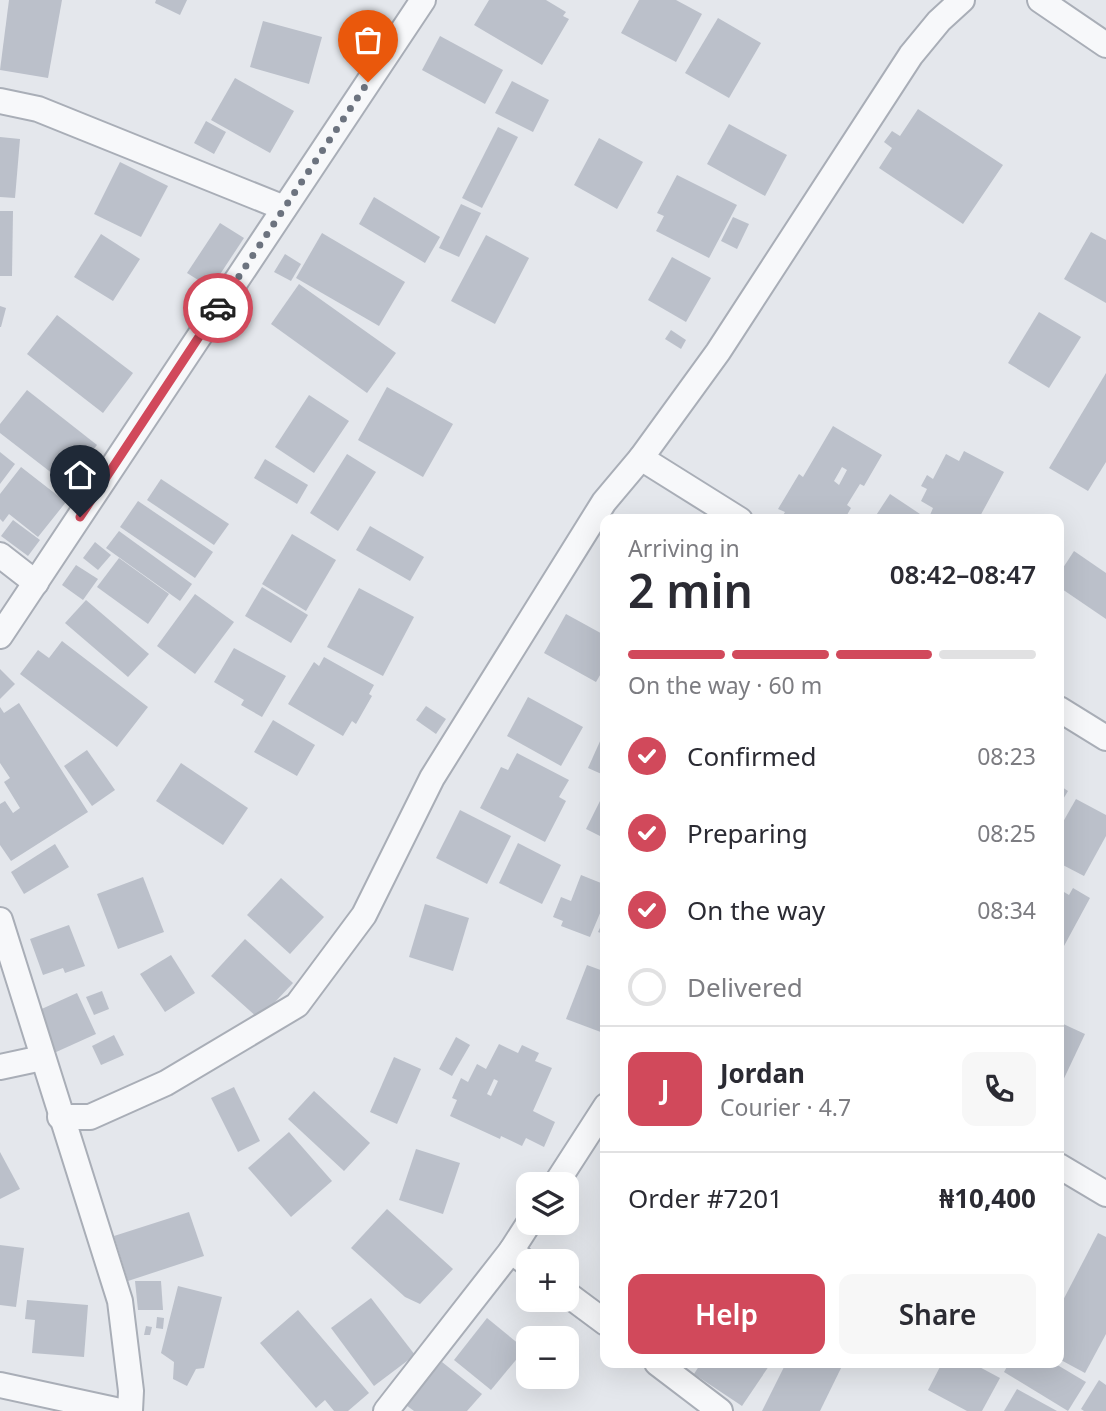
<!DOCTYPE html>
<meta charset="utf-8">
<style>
body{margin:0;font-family:"Noto Sans",sans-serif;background:#f7f7f7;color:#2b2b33;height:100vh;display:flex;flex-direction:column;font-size:26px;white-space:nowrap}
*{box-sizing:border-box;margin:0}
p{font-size:23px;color:#7c7c81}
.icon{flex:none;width:38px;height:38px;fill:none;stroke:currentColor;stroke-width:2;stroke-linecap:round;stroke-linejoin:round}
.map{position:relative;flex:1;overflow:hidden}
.drawer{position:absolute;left:600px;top:514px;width:464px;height:854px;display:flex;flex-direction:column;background:#fff;border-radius:14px;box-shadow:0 7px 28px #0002}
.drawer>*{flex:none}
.controls{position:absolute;left:516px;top:1172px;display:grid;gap:14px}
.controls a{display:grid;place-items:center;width:63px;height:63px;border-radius:14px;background:#fff;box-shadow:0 7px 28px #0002;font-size:35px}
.pin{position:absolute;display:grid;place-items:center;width:60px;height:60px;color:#fff;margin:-72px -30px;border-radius:50% 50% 50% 0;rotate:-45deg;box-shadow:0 0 7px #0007}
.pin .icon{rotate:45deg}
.courier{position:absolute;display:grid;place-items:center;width:70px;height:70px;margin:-35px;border:5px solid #d1495b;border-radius:50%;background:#fff;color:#222;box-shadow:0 2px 9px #0007}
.summary em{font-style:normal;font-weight:600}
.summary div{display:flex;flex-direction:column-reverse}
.summary{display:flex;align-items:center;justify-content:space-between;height:119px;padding:0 28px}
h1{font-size:46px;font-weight:600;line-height:52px}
.bar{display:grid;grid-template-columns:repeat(4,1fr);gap:10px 7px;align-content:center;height:84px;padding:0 28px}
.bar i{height:9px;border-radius:5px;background:#e1e1e2}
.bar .active{background:#d1495b}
.bar p{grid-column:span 4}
.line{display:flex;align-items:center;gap:18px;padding:0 28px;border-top:2px solid #e1e1e2}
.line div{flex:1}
.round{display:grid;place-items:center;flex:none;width:74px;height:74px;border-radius:14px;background:#f7f7f7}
ol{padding:0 28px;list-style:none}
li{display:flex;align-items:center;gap:21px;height:77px}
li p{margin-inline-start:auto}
li .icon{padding:7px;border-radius:50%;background:#d1495b;color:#fff;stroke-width:4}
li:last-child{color:#7c7c81}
li i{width:38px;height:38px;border:4px solid #e1e1e2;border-radius:50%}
.button{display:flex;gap:14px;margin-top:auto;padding:14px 28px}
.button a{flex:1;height:80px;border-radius:14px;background:#d1495b;color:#fff;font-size:28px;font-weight:600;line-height:80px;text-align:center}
.button a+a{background:#f7f7f7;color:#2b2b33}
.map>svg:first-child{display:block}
.building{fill:#bbc0ca;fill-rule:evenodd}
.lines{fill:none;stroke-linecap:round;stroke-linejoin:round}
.street-casing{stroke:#a9aeb7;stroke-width:28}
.street{stroke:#f7f8fa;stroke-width:24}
.done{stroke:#6c737f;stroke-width:7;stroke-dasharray:0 12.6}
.route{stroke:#d1495b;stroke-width:9}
</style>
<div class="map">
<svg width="1106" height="1411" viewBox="0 0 1106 1411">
<rect width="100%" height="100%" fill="#e4e7ec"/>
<g class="building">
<path d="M9,0H62L48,78L0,70Z"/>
<path d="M156,0H187L180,15L155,3Z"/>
<path d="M489,0H546L566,12L563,16L569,19L542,65L474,25Z"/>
<path d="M639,0H676L702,14L676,62L621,33Z"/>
<path d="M718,18L761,43L729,98L685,73Z"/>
<path d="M263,21L322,37L309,84L250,67Z"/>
<path d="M440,36L503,70L485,104L422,70Z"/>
<path d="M235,78L294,111L270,153L211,120Z"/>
<path d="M512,81L549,100L533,132L495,113Z"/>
<path d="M918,109L1003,165L963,224L879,168L892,148L884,142L892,131L900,136Z"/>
<path d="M206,121L226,132L214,154L194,143Z"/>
<path d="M729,124L787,155L765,196L707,164Z"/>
<path d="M498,127L518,137L482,208L462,198Z"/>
<path d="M0,137L20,139L15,198L0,197Z"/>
<path d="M599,138L643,162L617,209L574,185Z"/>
<path d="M120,162L168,186L141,237L94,214Z"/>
<path d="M677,175L737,205L709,258L656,231L664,216L657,213Z"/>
<path d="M374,197L440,237L425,263L359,224Z"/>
<path d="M461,204L481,213L459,257L439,248Z"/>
<path d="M0,211H13L12,276H0Z"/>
<path d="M733,217L749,224L737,249L721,241Z"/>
<path d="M220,223L244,238L211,288L187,273Z"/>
<path d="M1091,232L1106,240V303L1064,279Z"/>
<path d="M322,233L405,282L379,326L296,278Z"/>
<path d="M101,234L140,259L113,301L74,277Z"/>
<path d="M486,235L529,258L495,324L451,301Z"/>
<path d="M285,254L301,264L291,281L274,272Z"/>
<path d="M672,257L711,278L686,322L648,300Z"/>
<path d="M299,284L396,353L367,393L271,324Z"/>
<path d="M0,306L6,308L1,327H0Z"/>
<path d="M1039,312L1081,337L1049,388L1008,363Z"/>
<path d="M57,315L133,373L103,413L27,354Z"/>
<path d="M671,330L686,340L681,349L665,339Z"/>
<path d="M1106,373V462L1088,491L1049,468Z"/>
<path d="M387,387L453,424L423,477L358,440Z"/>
<path d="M27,390L97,445L66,484L0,433V424Z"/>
<path d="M309,395L349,421L314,473L275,447Z"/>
<path d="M833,426L882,455L864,486L860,484L847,505L851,508L844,520H780L785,512L778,509L799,474L803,477ZM842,467L847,470L839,485L834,481Z"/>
<path d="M964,451L1004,472L978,520H938L930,515L933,508L921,501L927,489L921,486L927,475L933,479L946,454L959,461Z"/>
<path d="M0,452L15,464L0,484Z"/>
<path d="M347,454L376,472L338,531L310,513Z"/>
<path d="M265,459L308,485L297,504L254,478Z"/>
<path d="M21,467L66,502L38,537L9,514L3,522L0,519V494Z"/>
<path d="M161,479L229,524L214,545L147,500Z"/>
<path d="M890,494L926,518L925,520H873Z"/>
<path d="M138,501L213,552L195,578L120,527Z"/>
<path d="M13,520L40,540L28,556L1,536Z"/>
<path d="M370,526L424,557L410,581L356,550Z"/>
<path d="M119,531L192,584L180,601L106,548Z"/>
<path d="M292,534L336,560L306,611L262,584Z"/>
<path d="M95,542L111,555L98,570L83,558Z"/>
<path d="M1074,551L1106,573V619L1059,587V574Z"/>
<path d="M119,558L169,594L148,624L97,587Z"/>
<path d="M76,565L98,579L83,600L62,585Z"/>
<path d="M262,587L308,615L291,643L245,616Z"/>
<path d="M359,588L414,617L383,676L327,647Z"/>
<path d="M195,594L234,622L195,674L157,646Z"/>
<path d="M86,600L149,654L128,677L65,623Z"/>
<path d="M566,614L606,636V665L596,682L544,653Z"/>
<path d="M62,641L148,707L117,747L20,674L38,650L49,658Z"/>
<path d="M234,648L286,676L262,717L241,705L244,700L214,682Z"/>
<path d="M324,657L374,685L369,694L372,696L356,724L352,721L343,736L288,704L314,662L319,666Z"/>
<path d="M0,669L15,684L0,699Z"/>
<path d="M528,697L583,727L561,766L507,736Z"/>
<path d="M19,703L88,812L11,861L0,845V804L5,801L13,813L20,808L4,782L10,778L0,763V707L4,713Z"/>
<path d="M426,706L446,719L436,734L416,720Z"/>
<path d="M273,720L315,745L297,776L254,752Z"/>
<path d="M606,728V776L588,768Z"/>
<path d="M87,750L115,790L92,806L64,766Z"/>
<path d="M517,753L569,780L559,797L566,801L545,842L480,808L501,767L508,770Z"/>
<path d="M181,763L248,808L223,845L156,801Z"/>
<path d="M1059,785L1068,791L1059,806Z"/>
<path d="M603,795L606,796V839L586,829Z"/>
<path d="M1076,799L1106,815V836L1084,876L1059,863V829Z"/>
<path d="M460,810L511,836L487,884L436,858Z"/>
<path d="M518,843L561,865L542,904L499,883Z"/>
<path d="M55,844L69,867L24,894L11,872Z"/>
<path d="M581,875L606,885V899L590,937L561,926L563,921L553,917L561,897L571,901Z"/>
<path d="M143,877L164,932L118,949L97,894Z"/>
<path d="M281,878L324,917L290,954L247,915Z"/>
<path d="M1073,888L1090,898L1064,946L1059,942V889L1069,895Z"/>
<path d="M425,904L469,918L453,971L409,957Z"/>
<path d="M606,915V935L598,932Z"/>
<path d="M69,925L85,966L65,973L63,968L43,975L30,939Z"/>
<path d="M245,939L293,983L259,1019L211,976Z"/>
<path d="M171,955L195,993L165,1012L140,974Z"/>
<path d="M587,965L606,972V1034L566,1019Z"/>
<path d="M102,991L109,1009L94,1015L86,997Z"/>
<path d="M77,993L96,1034L54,1053L35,1012Z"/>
<path d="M1059,1022L1085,1034L1059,1089Z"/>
<path d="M114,1035L124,1055L101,1065L92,1046Z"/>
<path d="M456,1037L470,1045L452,1076L439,1069Z"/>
<path d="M499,1044L518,1053L522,1045L539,1053L535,1061L552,1068L533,1111L555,1122L544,1147L526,1138L522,1146L501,1136L500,1139L450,1116L457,1100L452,1098L461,1078L468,1082L477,1064L486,1069ZM494,1079L498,1081L491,1096L487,1094Z"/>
<path d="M394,1057L421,1069L397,1124L370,1112Z"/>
<path d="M234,1087L260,1141L238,1152L211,1098Z"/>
<path d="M314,1091L370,1143L344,1171L288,1119Z"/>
<path d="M289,1132L332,1181L291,1217L248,1168Z"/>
<path d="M416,1149L460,1163L443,1214L399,1200Z"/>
<path d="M0,1152L20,1189L0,1199Z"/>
<path d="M387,1209L453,1269L420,1304L405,1297L351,1248Z"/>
<path d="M189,1212L204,1256L128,1281L114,1236Z"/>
<path d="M1098,1233L1106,1237V1334L1085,1373L1059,1359V1308Z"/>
<path d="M0,1245L24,1248L16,1307L0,1305Z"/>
<path d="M135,1281H161L163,1310H138Z"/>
<path d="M178,1286L222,1297L204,1368L196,1369L187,1386L173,1379L174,1362L161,1353Z"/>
<path d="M371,1298L415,1355L374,1386L331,1328Z"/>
<path d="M27,1300L88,1305L84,1357L32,1353L35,1320L25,1319Z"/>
<path d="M298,1310L369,1393L348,1411H334L325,1400L316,1408L260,1343Z"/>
<path d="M157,1317L164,1318L163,1329L156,1328Z"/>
<path d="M487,1318L525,1349L491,1390L454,1360Z"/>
<path d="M146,1326L152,1327L150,1335H144Z"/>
<path d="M442,1362L482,1394L467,1411H414L406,1405Z"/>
<path d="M701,1363H771L742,1406L694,1374Z"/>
<path d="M786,1363L842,1366L820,1411H762Z"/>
<path d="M942,1363H972L1000,1378L982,1411H967L928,1390Z"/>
<path d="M1009,1363H1054L1086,1382L1068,1411L1004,1372Z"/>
<path d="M1099,1380L1106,1385V1411H1084L1081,1409Z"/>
<path d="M1017,1389L1057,1411H1004Z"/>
</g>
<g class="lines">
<g class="street-casing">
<g id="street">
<path d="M1040,0L1106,45"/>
<path d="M0,101L38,109L284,208"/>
<path d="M641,458L740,520"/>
<path d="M0,555L36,583"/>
<path d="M0,636L423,0"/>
<path d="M1059,709L1106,738"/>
<path d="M0,920L120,1301L131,1391L130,1411"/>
<path d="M0,1067L42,1058"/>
<path d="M60,1117H90L166,1083L297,1005L364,915L432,778L604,502L641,458L718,352L911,55L939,21L962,0"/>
<path d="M1059,1166L1106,1194"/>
<path d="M555,1185L606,1106"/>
<path d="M511,1251L528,1264"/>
<path d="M567,1294L606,1323"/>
<path d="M657,1363L720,1411"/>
<path d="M0,1385L120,1411"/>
<path d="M386,1411L511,1251L529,1223"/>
</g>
</g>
<use href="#street" class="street"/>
</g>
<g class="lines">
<path class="done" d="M218,308L368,82"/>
<path class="route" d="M80,517L218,308"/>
</g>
</svg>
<div class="controls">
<a><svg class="icon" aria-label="layers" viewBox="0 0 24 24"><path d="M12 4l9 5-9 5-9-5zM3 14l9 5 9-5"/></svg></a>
<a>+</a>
<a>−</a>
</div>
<div class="pin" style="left:368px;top:82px;background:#ea580c"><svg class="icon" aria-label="bag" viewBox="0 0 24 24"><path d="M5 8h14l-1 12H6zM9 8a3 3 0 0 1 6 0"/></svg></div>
<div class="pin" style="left:80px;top:517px;background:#1f2937"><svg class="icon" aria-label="home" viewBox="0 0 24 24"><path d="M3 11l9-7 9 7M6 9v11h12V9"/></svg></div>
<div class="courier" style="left:218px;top:308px"><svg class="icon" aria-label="car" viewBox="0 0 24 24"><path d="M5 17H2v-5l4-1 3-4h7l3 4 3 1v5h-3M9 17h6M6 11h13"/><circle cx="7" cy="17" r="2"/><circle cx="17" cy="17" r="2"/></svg></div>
<section class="drawer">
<div class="summary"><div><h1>2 min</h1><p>Arriving in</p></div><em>08:42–08:47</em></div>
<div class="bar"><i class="active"></i><i class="active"></i><i class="active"></i><i></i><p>On the way · 60 m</p></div>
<ol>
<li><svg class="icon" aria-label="check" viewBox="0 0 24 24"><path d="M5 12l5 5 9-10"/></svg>Confirmed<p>08:23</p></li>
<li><svg class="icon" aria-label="check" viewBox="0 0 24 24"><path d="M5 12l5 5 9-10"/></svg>Preparing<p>08:25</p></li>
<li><svg class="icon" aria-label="check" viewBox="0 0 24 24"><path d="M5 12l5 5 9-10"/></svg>On the way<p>08:34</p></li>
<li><i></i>Delivered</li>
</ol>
<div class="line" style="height:126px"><b class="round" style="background:#d1495b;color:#fff">J</b><div><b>Jordan</b><p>Courier · 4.7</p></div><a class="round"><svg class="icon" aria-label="phone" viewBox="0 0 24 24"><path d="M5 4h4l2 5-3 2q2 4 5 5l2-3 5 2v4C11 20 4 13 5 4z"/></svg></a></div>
<div class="line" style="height:91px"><div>Order #7201</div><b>₦10,400</b></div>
<div class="button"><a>Help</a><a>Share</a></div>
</section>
</div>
